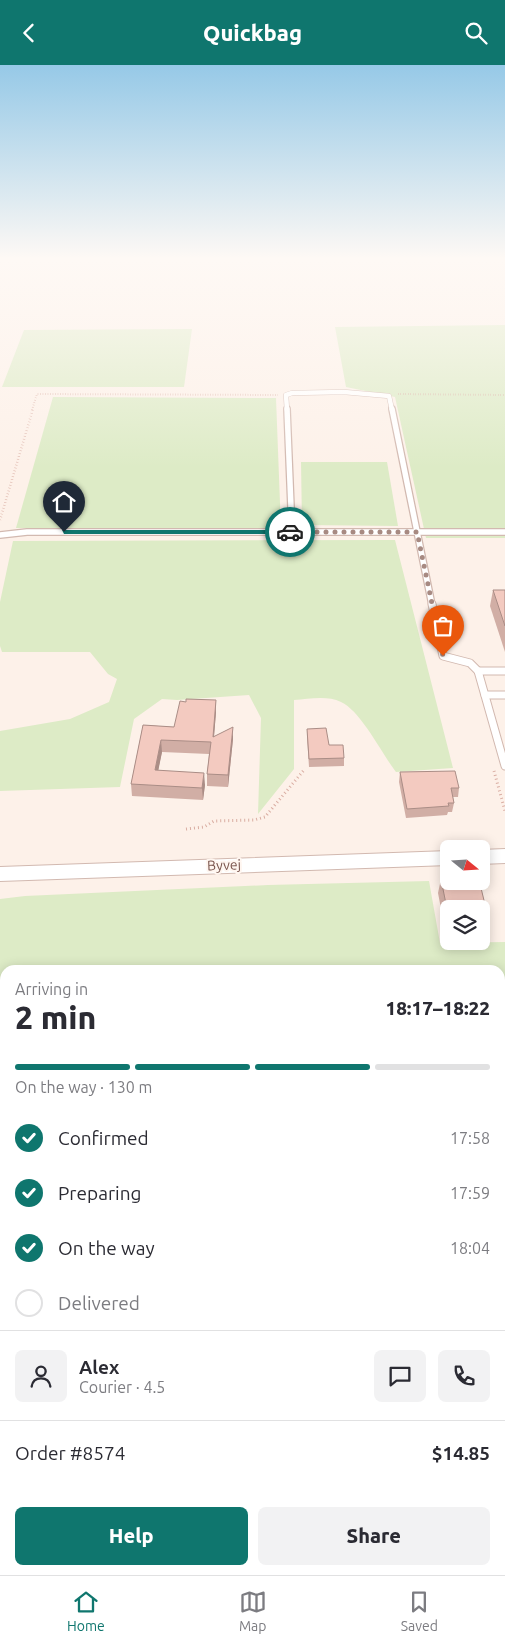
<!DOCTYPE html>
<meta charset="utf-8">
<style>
body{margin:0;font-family:Ubuntu,sans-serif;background:#f2f2f3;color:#2b2b33;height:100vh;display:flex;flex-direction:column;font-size:19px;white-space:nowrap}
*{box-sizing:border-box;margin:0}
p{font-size:16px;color:#7c7c81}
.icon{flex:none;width:28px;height:28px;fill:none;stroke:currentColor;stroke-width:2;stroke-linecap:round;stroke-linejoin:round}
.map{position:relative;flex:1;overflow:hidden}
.panel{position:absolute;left:0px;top:900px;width:505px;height:610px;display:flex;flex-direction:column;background:#fff;border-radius:15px 15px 0 0;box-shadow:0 2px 12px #0003}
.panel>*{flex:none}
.needle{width:32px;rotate:108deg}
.controls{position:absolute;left:440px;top:775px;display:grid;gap:10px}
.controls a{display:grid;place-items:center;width:50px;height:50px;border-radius:8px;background:#fff;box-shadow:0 2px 12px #0003;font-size:25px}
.pin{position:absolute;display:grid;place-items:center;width:42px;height:42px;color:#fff;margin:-51px -21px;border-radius:50% 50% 50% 0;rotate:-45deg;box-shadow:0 0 5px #0007}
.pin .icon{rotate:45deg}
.courier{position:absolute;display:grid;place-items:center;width:50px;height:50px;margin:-25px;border:4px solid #0f766e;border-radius:50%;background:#fff;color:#222;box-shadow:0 1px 6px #0007}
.overview em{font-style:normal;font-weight:800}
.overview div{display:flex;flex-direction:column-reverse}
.overview{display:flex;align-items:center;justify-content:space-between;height:85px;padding:0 15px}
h1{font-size:32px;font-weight:800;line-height:38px}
.bar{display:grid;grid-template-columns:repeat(4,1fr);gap:8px 5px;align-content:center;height:60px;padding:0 15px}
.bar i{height:6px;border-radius:4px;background:#e1e1e2}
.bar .current{background:#0f766e}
.bar p{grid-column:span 4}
.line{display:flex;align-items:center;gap:12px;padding:0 15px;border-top:1px solid #e1e1e2}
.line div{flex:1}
.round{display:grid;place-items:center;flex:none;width:52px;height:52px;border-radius:8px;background:#f2f2f3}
ol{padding:0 15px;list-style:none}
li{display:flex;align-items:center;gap:15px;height:55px}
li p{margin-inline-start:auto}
li .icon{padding:5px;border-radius:50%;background:#0f766e;color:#fff;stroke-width:4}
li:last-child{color:#7c7c81}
li i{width:28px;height:28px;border:2px solid #e1e1e2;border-radius:50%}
.primary-button{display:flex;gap:10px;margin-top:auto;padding:10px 15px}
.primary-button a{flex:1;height:58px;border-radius:8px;background:#0f766e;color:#fff;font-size:20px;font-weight:800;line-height:58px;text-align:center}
.primary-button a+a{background:#f2f2f3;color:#2b2b33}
header{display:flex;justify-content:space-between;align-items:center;height:65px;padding:0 15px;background:#0f766e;color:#fff;font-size:22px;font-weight:800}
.menu{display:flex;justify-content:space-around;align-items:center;height:70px;border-top:1px solid #e1e1e2;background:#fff;font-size:14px;color:#7c7c81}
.menu a{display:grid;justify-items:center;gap:2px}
.menu .current{color:#0f766e}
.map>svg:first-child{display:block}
.green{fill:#ddebc6;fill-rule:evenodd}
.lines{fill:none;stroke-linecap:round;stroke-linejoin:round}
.service-far2-casing{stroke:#d2b9b0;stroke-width:5.5}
.service-far1-casing{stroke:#d2b9b0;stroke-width:8}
.service-casing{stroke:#d2b9b0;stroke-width:9}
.tertiary-casing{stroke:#d2b9b0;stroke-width:2}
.path-far2{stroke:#d9ada2;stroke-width:2;stroke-dasharray:0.5 2;stroke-linecap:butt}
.path-far1{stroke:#d9ada2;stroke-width:2.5;stroke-dasharray:0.5 2.5;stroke-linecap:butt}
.path{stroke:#d9ada2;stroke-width:3;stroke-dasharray:1 3;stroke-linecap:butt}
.service-far2{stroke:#fff;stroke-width:4.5}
.service-far1{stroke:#fff;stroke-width:5.5}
.service{stroke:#fff;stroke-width:7}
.tertiary{fill:#fff;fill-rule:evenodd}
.wall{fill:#d1aea5}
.shaded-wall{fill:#aa8d86}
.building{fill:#f3cac0;stroke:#aa8d86}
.route{fill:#0f766e}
.done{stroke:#a78a82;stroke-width:5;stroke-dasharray:0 9}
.labels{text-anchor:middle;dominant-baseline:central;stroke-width:4;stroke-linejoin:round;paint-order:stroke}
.street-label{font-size:14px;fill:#78534b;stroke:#fff6f0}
</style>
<header><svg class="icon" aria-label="back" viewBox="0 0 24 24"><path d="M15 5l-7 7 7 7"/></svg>Quickbag<svg class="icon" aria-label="search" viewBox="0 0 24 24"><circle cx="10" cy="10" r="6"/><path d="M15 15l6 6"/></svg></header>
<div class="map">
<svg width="505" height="1510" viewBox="0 0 505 1510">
<rect width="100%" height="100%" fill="#fdf1e9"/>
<g class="green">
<path d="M505,260V473H426L395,332L346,322L335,262Z"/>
<path d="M192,264L184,322H2L24,265Z"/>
<path d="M53,332L276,333L281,464L16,463Z"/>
<path d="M301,397H387L398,461L302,460Z"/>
<path d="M395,475L453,703L396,707C382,689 361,646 341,637C327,630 309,634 294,635V704L258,749L261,653L249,630L177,635L162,634L134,654L120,722L0,726V666L70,654L109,637L117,614L108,609L90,587H2L0,581V537L13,476Z"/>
<path d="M429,816L440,878L505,877V1510H0V834L25,831L268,820ZM5,905H500V1505H5Z"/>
</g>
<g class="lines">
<g class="service-far2-casing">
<path id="service-far2" d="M287,345L286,330L292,328L344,327L389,331L392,345"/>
</g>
<g class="service-far1-casing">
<g id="service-far1">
<path d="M287,344L292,467"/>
<path d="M392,344L432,540"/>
<path d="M0,470L27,467H505"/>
</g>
</g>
<g class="service-casing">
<g id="service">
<path d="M432,539L443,591L470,598L478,606"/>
<path d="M505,606H478L505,701"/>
<path d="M485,630H505"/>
</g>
</g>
<g class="tertiary-casing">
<g id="tertiary">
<path d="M505,784V798L481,799V785Z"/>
<path d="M449,786V800L0,816V802Z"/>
</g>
</g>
<g class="path-far2">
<path d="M398,329L505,330"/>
<path d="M32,345L37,329L278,330"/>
</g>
<path class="path-far1" d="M0,455L33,344"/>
<g class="path">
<path d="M494,706L505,746"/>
<path d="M186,764L204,762L214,756L254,755L265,752L304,705"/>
</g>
<use href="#service-far2" class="service-far2"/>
<use href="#service-far1" class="service-far1"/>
<use href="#service" class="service"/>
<use href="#tertiary" class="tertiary"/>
</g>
<g class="wall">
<path d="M493,525H505V587L490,541Z"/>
<path d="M216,635V647L214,671L233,674L228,722L207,721V709L209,689L162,687L158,705L205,720L203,735L132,731L131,719L143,660L174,662L186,637Z"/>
<path d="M307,664L344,693V701L309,702L307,672Z"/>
<path d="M400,707L459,723L458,732H453L454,738L452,747H448L447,750L406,753L399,717Z"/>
<path d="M441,814L459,817L476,823L489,856L486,870H481V844H449V875H447L438,828Z"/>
</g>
<g class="shaded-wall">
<path d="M216,635V647L213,684V672Z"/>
<path d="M233,662V674L228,722V710Z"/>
<path d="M161,675L162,687L156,717L155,705Z"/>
<path d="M204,708L205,720L203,735L202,723Z"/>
</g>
<g class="building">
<path d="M493,525H505V561Z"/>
<path d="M186,634L216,635L213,672L233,662L228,710L207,709L211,677L161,675L155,705L204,708L202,723L131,719L143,660L174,662L180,636L186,637Z"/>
<path d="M326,663L329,680H343L344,693L309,694L307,664Z"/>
<path d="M455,706L459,723H451L454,738H448L449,741L407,744L400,707Z"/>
<path d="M441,814H449V816H459V817H474L476,823H481L489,856L481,857L482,861H481V844H449V854Z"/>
</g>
<linearGradient id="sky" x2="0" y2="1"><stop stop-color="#96c9e7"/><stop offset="0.48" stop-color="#fef9f5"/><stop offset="1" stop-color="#fef9f5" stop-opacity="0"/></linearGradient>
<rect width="505" height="403" fill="url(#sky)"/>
<path class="route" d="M62,465H290L293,467L290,469H64Z"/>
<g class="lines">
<path class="done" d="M290,467H417L443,591"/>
</g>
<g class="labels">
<g class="street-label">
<text transform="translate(224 800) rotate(-2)">Byvej</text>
</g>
</g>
</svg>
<div class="controls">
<a><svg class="needle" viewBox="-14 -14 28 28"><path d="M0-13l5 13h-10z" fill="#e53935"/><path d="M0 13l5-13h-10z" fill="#7c7c81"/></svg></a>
<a><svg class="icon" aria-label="layers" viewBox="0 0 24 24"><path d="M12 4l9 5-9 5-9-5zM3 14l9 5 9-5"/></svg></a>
</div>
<div class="pin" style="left:443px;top:591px;background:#ea580c"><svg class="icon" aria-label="bag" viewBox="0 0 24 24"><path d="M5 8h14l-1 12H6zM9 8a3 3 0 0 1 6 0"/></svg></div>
<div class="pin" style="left:64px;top:467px;background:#1f2937"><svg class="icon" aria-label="home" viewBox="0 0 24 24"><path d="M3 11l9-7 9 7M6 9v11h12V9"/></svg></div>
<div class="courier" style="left:290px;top:467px"><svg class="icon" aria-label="car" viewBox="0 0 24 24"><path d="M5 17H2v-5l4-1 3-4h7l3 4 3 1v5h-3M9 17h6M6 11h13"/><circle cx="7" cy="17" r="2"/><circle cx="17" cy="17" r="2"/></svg></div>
<section class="panel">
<div class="overview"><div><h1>2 min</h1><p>Arriving in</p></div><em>18:17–18:22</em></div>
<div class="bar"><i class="current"></i><i class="current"></i><i class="current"></i><i></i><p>On the way · 130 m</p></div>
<ol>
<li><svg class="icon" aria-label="check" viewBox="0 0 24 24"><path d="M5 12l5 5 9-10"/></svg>Confirmed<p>17:58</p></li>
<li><svg class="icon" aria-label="check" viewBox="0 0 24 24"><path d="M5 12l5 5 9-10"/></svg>Preparing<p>17:59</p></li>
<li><svg class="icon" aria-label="check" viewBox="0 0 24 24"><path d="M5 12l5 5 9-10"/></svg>On the way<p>18:04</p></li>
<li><i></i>Delivered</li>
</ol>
<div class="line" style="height:90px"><a class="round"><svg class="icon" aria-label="person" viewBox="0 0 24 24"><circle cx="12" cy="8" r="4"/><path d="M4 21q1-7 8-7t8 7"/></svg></a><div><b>Alex</b><p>Courier · 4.5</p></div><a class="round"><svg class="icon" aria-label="chat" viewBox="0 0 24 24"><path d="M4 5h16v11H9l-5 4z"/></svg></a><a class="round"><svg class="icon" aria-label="phone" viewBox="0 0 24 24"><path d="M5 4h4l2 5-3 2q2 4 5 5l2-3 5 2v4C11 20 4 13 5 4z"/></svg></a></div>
<div class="line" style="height:65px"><div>Order #8574</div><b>$14.85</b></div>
<div class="primary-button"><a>Help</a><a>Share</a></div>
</section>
</div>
<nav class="menu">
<a class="current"><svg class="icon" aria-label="home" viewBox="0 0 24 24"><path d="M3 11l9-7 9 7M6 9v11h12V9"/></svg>Home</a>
<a><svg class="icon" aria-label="map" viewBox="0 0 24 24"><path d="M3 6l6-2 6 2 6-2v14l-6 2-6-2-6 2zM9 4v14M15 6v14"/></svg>Map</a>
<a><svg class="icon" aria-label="saved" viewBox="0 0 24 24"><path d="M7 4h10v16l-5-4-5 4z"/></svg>Saved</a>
</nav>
